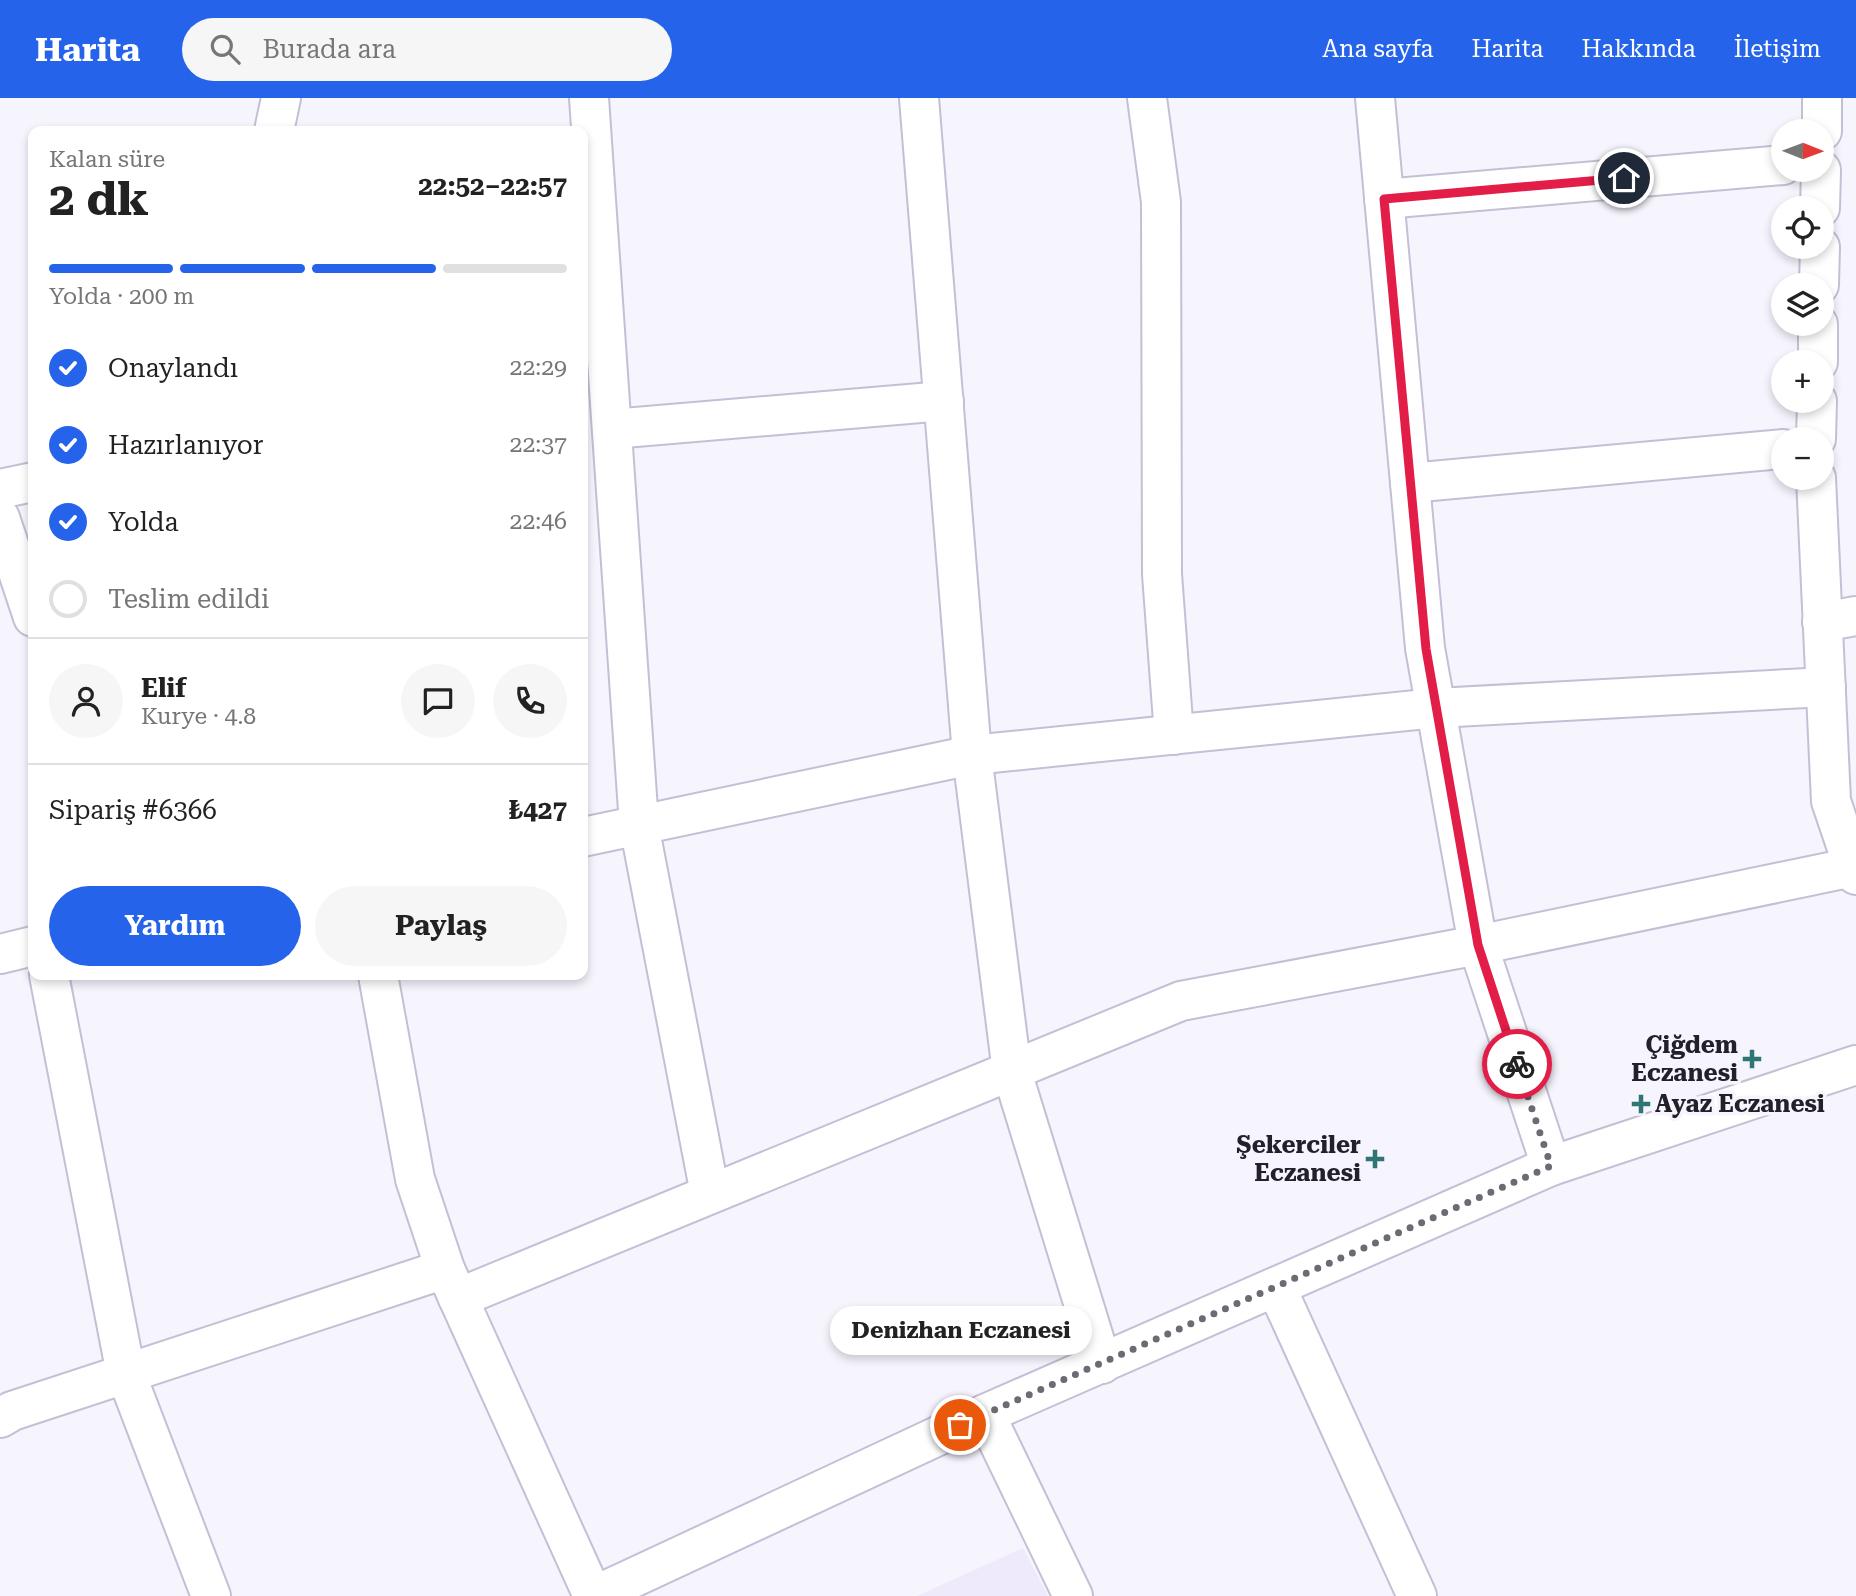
<!DOCTYPE html>
<html lang="tr">
<meta charset="utf-8">
<style>
body{margin:0;font-family:"Roboto Serif",serif;background:#f6f6f6;color:#222;height:100vh;display:flex;flex-direction:column;font-size:26px;white-space:nowrap}
*{box-sizing:border-box;margin:0}
p{font-size:23px;color:#767676}
.icon{flex:none;width:38px;height:38px;fill:none;stroke:currentColor;stroke-width:2;stroke-linecap:round;stroke-linejoin:round}
.map{position:relative;flex:1;overflow:hidden}
.drawer{position:absolute;left:28px;top:28px;width:560px;height:854px;display:flex;flex-direction:column;background:#fff;border-radius:14px;box-shadow:0 4px 10px #0003}
.drawer>*{flex:none}
.needle{width:46px;rotate:91deg}
.controls{position:absolute;left:1771px;top:21px;display:grid;gap:14px}
.controls a{display:grid;place-items:center;width:63px;height:63px;border-radius:50%;background:#fff;box-shadow:0 4px 10px #0003;font-size:35px}
.pin{position:absolute;display:grid;place-items:center;width:60px;height:60px;color:#fff;margin:-30px;border:4px solid #fff;border-radius:50%;box-shadow:0 2px 7px #0007}
.courier{position:absolute;display:grid;place-items:center;width:70px;height:70px;margin:-35px;border:5px solid #e11d48;border-radius:50%;background:#fff;color:#222;box-shadow:0 2px 9px #0007}
.bubble{position:absolute;height:49px;border-radius:24px;background:#fff;box-shadow:0 4px 10px #0003;font-size:23px;font-weight:700;line-height:49px;text-align:center}
.summary em{font-style:normal;font-weight:700}
.summary div{display:flex;flex-direction:column-reverse}
.summary{display:flex;align-items:center;justify-content:space-between;height:119px;padding:0 21px}
h1{font-size:46px;font-weight:700;line-height:52px}
.bar{display:grid;grid-template-columns:repeat(4,1fr);gap:10px 7px;align-content:center;height:84px;padding:0 21px}
.bar i{height:9px;border-radius:5px;background:#e0e0e0}
.bar .current{background:#2563eb}
.bar p{grid-column:span 4}
.line{display:flex;align-items:center;gap:18px;padding:0 21px;border-top:2px solid #e0e0e0}
.line div{flex:1}
.round{display:grid;place-items:center;flex:none;width:74px;height:74px;border-radius:37px;background:#f6f6f6}
ol{padding:0 21px;list-style:none}
li{display:flex;align-items:center;gap:21px;height:77px}
li p{margin-inline-start:auto}
li .icon{padding:7px;border-radius:50%;background:#2563eb;color:#fff;stroke-width:4}
li:last-child{color:#767676}
li i{width:38px;height:38px;border:4px solid #e0e0e0;border-radius:50%}
.cta{display:flex;gap:14px;margin-top:auto;padding:14px 21px}
.cta a{flex:1;height:80px;border-radius:42px;background:#2563eb;color:#fff;font-size:28px;font-weight:700;line-height:80px;text-align:center}
.cta a+a{background:#f6f6f6;color:#222}
header{display:flex;align-items:center;gap:42px;box-sizing:border-box;height:98px;padding:0 35px;background:#2563eb;color:#fff}
header strong{font-size:33px}
nav{display:flex;gap:38px;margin-inline-start:auto;font-size:24px}
.search{width:490px;height:63px;background:#f6f6f6;display:flex;align-items:center;gap:18px;box-sizing:border-box;padding:0 24px;border-radius:38px;color:#767676;font-size:26px}
.map>svg:first-child{display:block}
.built{fill:#eee9fb}
.lines{fill:none;stroke-linecap:round;stroke-linejoin:round}
.minor-casing{stroke:#c5bfd5;stroke-width:42}
.minor{stroke:#fff;stroke-width:38}
.done{stroke:#6c6a73;stroke-width:7;stroke-dasharray:0 12.6}
.route{stroke:#e11d48;stroke-width:9}
.poi-dot{fill:#2d7673;stroke:#f6f4fd;stroke-width:2.5}
.labels{text-anchor:middle;dominant-baseline:central;stroke-width:7;stroke-linejoin:round;paint-order:stroke}
.poi-label{font-size:24px;font-weight:bold;fill:#222028;stroke:#f6f4fd;text-anchor:end}
</style>
<header>
<strong>Harita</strong>
<div class="search"><svg class="icon" aria-label="search" viewBox="0 0 24 24"><circle cx="10" cy="10" r="6"/><path d="M15 15l6 6"/></svg>Burada ara</div>
<nav><a>Ana sayfa</a><a>Harita</a><a>Hakkında</a><a>İletişim</a></nav>
</header>
<div class="map">
<svg width="1856" height="1498" viewBox="0 0 1856 1498">
<rect width="100%" height="100%" fill="#f6f4fd"/>
<path class="built" d="M1023,1450L1048,1498H917Z"/>
<g class="lines">
<g class="minor-casing">
<g id="minor">
<path d="M589,0L639,727L710,1096"/>
<path d="M919,0L972,657L1012,974L1102,1266"/>
<path d="M1147,0L1161,104L1162,476L1174,637"/>
<path d="M1375,0L1425,550L1478,847L1551,1068"/>
<path d="M274,33L281,0"/>
<path d="M1822,33V0"/>
<path d="M1384,101L1783,67"/>
<path d="M1820,110L1821,72"/>
<path d="M1819,187L1820,149"/>
<path d="M1818,264V226"/>
<path d="M612,331L944,303"/>
<path d="M1816,341L1817,303"/>
<path d="M1816,380L1831,703L1856,777"/>
<path d="M1410,385L1783,351"/>
<path d="M0,391L33,384"/>
<path d="M0,420L33,519"/>
<path d="M1822,524L1856,518"/>
<path d="M583,739L972,657L1436,610L1826,589"/>
<path d="M0,856L33,848"/>
<path d="M49,877L126,1276L211,1498"/>
<path d="M378,877L415,1081L445,1171L593,1498"/>
<path d="M1276,1189L1417,1498"/>
<path d="M458,1200L1181,903L1478,847L1853,769"/>
<path d="M985,1316L1073,1498"/>
<path d="M0,1320L12,1313L445,1171"/>
<path d="M594,1498L985,1316L1551,1068L1856,967"/>
</g>
</g>
<use href="#minor" class="minor"/>
</g>
<g class="lines">
<path class="done" d="M960,1327L1551,1068L1517,966"/>
<path class="route" d="M1517,966L1478,847L1426,551L1384,101L1624,80"/>
</g>
<g class="poi-dot">
<path d="M1748.5 950.5h7v7h7v7h-7v7h-7v-7h-7v-7h7z"/>
<path d="M1637.5 995.5h7v7h7v7h-7v7h-7v-7h-7v-7h7z"/>
<path d="M1371.5 1050.5h7v7h7v7h-7v7h-7v-7h-7v-7h7z"/>
</g>
<g class="labels">
<g class="poi-label">
<text x="1738" y="947">Çiğdem<tspan x="1738" dy="28">Eczanesi</tspan></text>
<text x="1655" y="1006" text-anchor="start">Ayaz Eczanesi</text>
<text x="1361" y="1047">Şekerciler<tspan x="1361" dy="28">Eczanesi</tspan></text>
</g>
</g>
</svg>
<div class="controls">
<a><svg class="needle" viewBox="-14 -14 28 28"><path d="M0-13l5 13h-10z" fill="#e53935"/><path d="M0 13l5-13h-10z" fill="#767676"/></svg></a>
<a><svg class="icon" aria-label="locate" viewBox="0 0 24 24"><circle cx="12" cy="12" r="6"/><path d="M12 2v4M12 18v4M2 12h4M18 12h4"/></svg></a>
<a><svg class="icon" aria-label="layers" viewBox="0 0 24 24"><path d="M12 4l9 5-9 5-9-5zM3 14l9 5 9-5"/></svg></a>
<a>+</a>
<a>−</a>
</div>
<div class="pin" style="left:960px;top:1327px;background:#ea580c"><svg class="icon" aria-label="bag" viewBox="0 0 24 24"><path d="M5 8h14l-1 12H6zM9 8a3 3 0 0 1 6 0"/></svg></div>
<div class="pin" style="left:1624px;top:80px;background:#1f2937"><svg class="icon" aria-label="home" viewBox="0 0 24 24"><path d="M3 11l9-7 9 7M6 9v11h12V9"/></svg></div>
<div class="courier" style="left:1517px;top:966px"><svg class="icon" aria-label="bike" viewBox="0 0 24 24"><circle cx="6" cy="16" r="4"/><circle cx="18" cy="16" r="4"/><path d="M6 16l4-8h5l3 8M10 8l3 8H6M13 5h3"/></svg></div>
<div class="bubble" style="left:830px;top:1208px;width:262px">Denizhan Eczanesi</div>
<section class="drawer">
<div class="summary"><div><h1>2 dk</h1><p>Kalan süre</p></div><em>22:52–22:57</em></div>
<div class="bar"><i class="current"></i><i class="current"></i><i class="current"></i><i></i><p>Yolda · 200 m</p></div>
<ol>
<li><svg class="icon" aria-label="check" viewBox="0 0 24 24"><path d="M5 12l5 5 9-10"/></svg>Onaylandı<p>22:29</p></li>
<li><svg class="icon" aria-label="check" viewBox="0 0 24 24"><path d="M5 12l5 5 9-10"/></svg>Hazırlanıyor<p>22:37</p></li>
<li><svg class="icon" aria-label="check" viewBox="0 0 24 24"><path d="M5 12l5 5 9-10"/></svg>Yolda<p>22:46</p></li>
<li><i></i>Teslim edildi</li>
</ol>
<div class="line" style="height:126px"><a class="round"><svg class="icon" aria-label="person" viewBox="0 0 24 24"><circle cx="12" cy="8" r="4"/><path d="M4 21q1-7 8-7t8 7"/></svg></a><div><b>Elif</b><p>Kurye · 4.8</p></div><a class="round"><svg class="icon" aria-label="chat" viewBox="0 0 24 24"><path d="M4 5h16v11H9l-5 4z"/></svg></a><a class="round"><svg class="icon" aria-label="phone" viewBox="0 0 24 24"><path d="M5 4h4l2 5-3 2q2 4 5 5l2-3 5 2v4C11 20 4 13 5 4z"/></svg></a></div>
<div class="line" style="height:91px"><div>Sipariş #6366</div><b>₺427</b></div>
<div class="cta"><a>Yardım</a><a>Paylaş</a></div>
</section>
</div>
